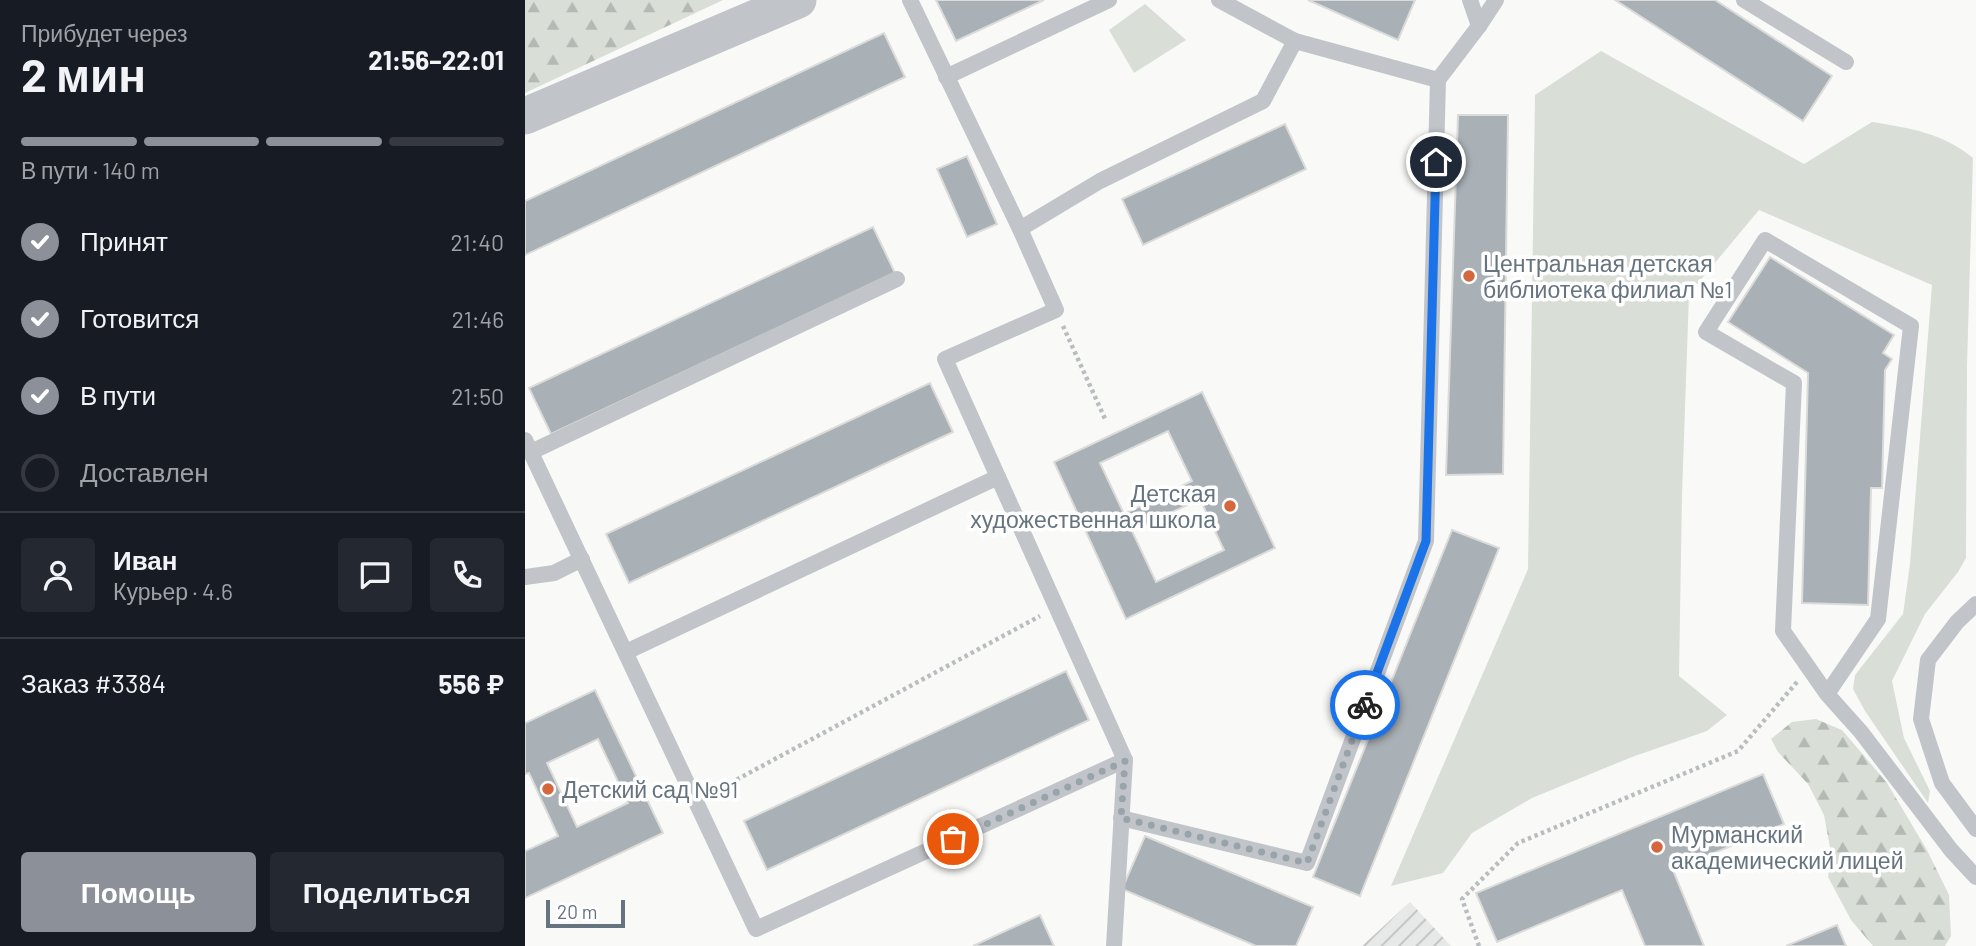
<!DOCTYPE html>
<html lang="ru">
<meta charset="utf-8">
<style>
body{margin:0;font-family:Barlow,sans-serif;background:#242831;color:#f1f3f6;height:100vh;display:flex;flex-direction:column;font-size:26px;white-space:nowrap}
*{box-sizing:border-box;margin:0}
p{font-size:23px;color:#9ea1a6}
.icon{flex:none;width:38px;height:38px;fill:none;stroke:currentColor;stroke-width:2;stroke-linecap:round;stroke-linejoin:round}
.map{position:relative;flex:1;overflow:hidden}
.panel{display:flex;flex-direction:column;background:#171b24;width:525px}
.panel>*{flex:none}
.scale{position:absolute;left:21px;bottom:18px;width:79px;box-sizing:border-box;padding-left:7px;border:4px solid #667480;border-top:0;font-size:19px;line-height:24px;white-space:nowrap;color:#667480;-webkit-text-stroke:5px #fff;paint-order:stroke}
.pin{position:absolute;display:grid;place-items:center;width:60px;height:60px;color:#fff;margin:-30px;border:4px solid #fff;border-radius:50%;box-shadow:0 2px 7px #0007}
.courier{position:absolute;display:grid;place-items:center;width:70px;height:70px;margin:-35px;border:5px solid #1a73e8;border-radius:50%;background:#fff;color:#222;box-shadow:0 2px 9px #0007}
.overview em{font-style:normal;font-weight:700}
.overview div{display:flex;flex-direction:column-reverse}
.overview{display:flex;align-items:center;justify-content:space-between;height:119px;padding:0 21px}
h1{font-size:46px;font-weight:700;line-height:52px}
.bar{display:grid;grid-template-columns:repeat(4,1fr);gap:10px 7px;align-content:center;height:84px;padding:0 21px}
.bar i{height:9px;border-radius:5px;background:#363941}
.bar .selected{background:#8c9099}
.bar p{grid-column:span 4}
.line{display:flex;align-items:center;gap:18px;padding:0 21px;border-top:2px solid #363941}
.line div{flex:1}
.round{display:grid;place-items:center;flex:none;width:74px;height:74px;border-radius:7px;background:#242831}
ol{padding:0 21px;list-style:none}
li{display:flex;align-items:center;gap:21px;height:77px}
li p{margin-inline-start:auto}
li .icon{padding:7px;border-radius:50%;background:#8c9099;color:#fff;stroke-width:4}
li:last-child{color:#9ea1a6}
li i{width:38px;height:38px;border:4px solid #363941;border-radius:50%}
.primary-button{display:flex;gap:14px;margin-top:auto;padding:14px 21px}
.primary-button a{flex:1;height:80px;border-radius:7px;background:#8c9099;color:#fff;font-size:28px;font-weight:700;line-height:80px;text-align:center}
.primary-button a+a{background:#242831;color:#f1f3f6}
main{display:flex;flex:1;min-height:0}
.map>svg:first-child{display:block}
.industrial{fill:url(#industrial-furrows)}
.green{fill:#d9ded7}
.forest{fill:url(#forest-firs)}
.building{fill:#a9b0b6;stroke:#dbdcda;stroke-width:2;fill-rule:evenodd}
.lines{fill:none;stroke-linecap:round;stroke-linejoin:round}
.path{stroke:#babdc0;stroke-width:4.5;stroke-dasharray:3.5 3.5;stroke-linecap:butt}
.service{stroke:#c1c5c9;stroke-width:16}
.tertiary{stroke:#c1c5c9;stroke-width:37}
.done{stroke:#99a3aa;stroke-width:7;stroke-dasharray:0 12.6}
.route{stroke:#1a73e8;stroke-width:9}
.poi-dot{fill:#d4673d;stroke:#fff;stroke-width:2.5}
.labels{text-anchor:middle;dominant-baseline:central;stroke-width:7;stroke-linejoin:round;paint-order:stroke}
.poi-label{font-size:23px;fill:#667480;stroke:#fff;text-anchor:start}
</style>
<main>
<section class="panel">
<div class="overview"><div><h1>2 мин</h1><p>Прибудет через</p></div><em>21:56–22:01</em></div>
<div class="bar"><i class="selected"></i><i class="selected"></i><i class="selected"></i><i></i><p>В пути · 140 m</p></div>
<ol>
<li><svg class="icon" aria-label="check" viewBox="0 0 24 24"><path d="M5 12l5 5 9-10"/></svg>Принят<p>21:40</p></li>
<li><svg class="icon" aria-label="check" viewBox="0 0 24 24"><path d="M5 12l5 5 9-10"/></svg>Готовится<p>21:46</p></li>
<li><svg class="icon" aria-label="check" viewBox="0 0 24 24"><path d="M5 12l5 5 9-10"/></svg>В пути<p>21:50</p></li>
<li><i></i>Доставлен</li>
</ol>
<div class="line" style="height:126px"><a class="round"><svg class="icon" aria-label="person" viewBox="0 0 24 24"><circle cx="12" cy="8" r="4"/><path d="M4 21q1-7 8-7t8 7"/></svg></a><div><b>Иван</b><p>Курьер · 4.6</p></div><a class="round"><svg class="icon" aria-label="chat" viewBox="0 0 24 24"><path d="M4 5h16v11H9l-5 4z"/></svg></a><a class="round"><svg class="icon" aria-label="phone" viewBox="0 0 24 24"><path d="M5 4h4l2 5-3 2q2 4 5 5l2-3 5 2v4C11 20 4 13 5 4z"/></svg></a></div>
<div class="line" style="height:91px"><div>Заказ #3384</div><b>556 ₽</b></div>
<div class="primary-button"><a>Помощь</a><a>Поделиться</a></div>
</section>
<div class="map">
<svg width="1451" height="946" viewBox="0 0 1451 946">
<defs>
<pattern id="industrial-furrows" width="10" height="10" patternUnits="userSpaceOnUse" patternTransform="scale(1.75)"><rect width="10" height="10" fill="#e7e9e8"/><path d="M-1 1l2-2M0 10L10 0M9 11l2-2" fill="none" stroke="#bfc1c1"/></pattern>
<pattern id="forest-firs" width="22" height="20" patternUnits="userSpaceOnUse" patternTransform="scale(1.75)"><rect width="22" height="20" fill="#d9ded7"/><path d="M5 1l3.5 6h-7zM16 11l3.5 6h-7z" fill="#b4b9b4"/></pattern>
</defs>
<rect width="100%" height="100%" fill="#f9faf8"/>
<path class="industrial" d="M885,902L926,946H837Z"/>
<g class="green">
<path d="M620,4L661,40L609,73L584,30Z"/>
<path d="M1076,51L1279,164L1347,122C1385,128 1418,133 1448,158L1442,366L1441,558L1433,572L1400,614L1367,681L1379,738L1405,791L1403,803L1340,711L1328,689L1330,675L1378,614L1385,564L1407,285L1234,210L1164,294L1157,495L1154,676L1202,715L1182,731L1107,757L1007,798L947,833L918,873L866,886L1003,569L1010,95Z"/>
</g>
<g class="forest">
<path d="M0,0H198L0,93Z"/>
<path d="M1291,719L1317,730L1335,751L1362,783L1402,850L1424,895L1426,936L1420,946H1348L1326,920L1303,877L1306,853L1299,815L1283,784L1253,752L1246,739L1267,722Z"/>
</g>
<g class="building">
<path d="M411,0H519L431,41Z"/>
<path d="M783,0H890L873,40Z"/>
<path d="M1090,0H1190L1307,76L1278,121Z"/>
<path d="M359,33L380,77L0,255V201Z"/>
<path d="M933,115H983L978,474L921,475Z"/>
<path d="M760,124L781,169L618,245L597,199Z"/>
<path d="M442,156L472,224L442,237L412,169Z"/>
<path d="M348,227L370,273L26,434L4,388Z"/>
<path d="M1245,257L1369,335L1358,353L1367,359L1360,370L1357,488H1346L1343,605L1277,603L1283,373L1203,322Z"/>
<path d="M405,383L428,432L104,583L81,534Z"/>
<path d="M677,392L750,548L601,619L529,462ZM643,431L667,481L599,514L575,463ZM675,499L699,550L631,582L607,531Z"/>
<path d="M927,530L974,548L835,896L788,877Z"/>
<path d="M541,671L564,720L242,870L219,821Z"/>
<path d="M70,690L138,833L0,898V851L33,836L4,773L0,774V723ZM73,739L103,803L52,827L22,763Z"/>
<path d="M1238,774L1259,824L1148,870L1179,946H1120L1097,890L972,942L951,893Z"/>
<path d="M620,836L788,907L771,946H731L597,889Z"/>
<path d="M515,915L529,946H448Z"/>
<path d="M1312,925L1321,946H1261Z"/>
</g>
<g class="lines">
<g class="path">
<path d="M538,326L581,421"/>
<path d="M187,793L515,616"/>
<path d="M954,946L937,899L993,843L1213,751L1272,682"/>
</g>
<g class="service">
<path d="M385,0L495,229L531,310L420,359L600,760L589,946"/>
<path d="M694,0L770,41L913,80"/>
<path d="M945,0L954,26"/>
<path d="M1219,0L1321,62"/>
<path d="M421,77L584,0"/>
<path d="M495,229L575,181L738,101L770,41"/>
<path d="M0,440L231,929L600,760"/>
<path d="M6,452L372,279"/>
<path d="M0,577L29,573L57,559"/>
<path d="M1451,604L1432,622L1403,660L1396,719L1417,783L1451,829"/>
<path d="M101,652L473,477"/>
<path d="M1302,694L1353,619L1386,326L1240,240L1181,332L1269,383L1258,631L1302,694L1336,732L1426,850L1451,877"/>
<path d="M596,818L782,863L901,541L913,80L954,26L971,0"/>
</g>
<path class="tertiary" d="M0,116L273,0"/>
</g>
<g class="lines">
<path class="done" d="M428,839L600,761L596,818L782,863L840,705"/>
<path class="route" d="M840,705L901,541L911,162"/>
</g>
<g class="poi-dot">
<circle cx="944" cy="276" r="7"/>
<circle cx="705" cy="506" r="7"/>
<circle cx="23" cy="789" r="7"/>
<circle cx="1132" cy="847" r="7"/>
</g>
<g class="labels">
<g class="poi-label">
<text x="958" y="263">Центральная детская<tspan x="958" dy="26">библиотека филиал №1</tspan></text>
<text x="691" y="493" text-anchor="end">Детская<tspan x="691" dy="26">художественная школа</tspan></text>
<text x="37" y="789">Детский сад №91</text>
<text x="1146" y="834">Мурманский<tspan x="1146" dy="26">академический лицей</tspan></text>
</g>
</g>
</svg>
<div class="scale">20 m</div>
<div class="pin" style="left:428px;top:839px;background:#ea580c"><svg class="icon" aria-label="bag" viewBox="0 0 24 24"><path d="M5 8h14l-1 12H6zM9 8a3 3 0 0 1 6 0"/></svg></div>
<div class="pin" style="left:911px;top:162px;background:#1f2937"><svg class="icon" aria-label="home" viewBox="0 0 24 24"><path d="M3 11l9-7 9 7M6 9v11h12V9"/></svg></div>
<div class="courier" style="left:840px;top:705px"><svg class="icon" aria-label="bike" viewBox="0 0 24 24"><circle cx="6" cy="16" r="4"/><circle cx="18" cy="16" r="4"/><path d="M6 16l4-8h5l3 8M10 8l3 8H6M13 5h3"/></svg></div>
</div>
</main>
